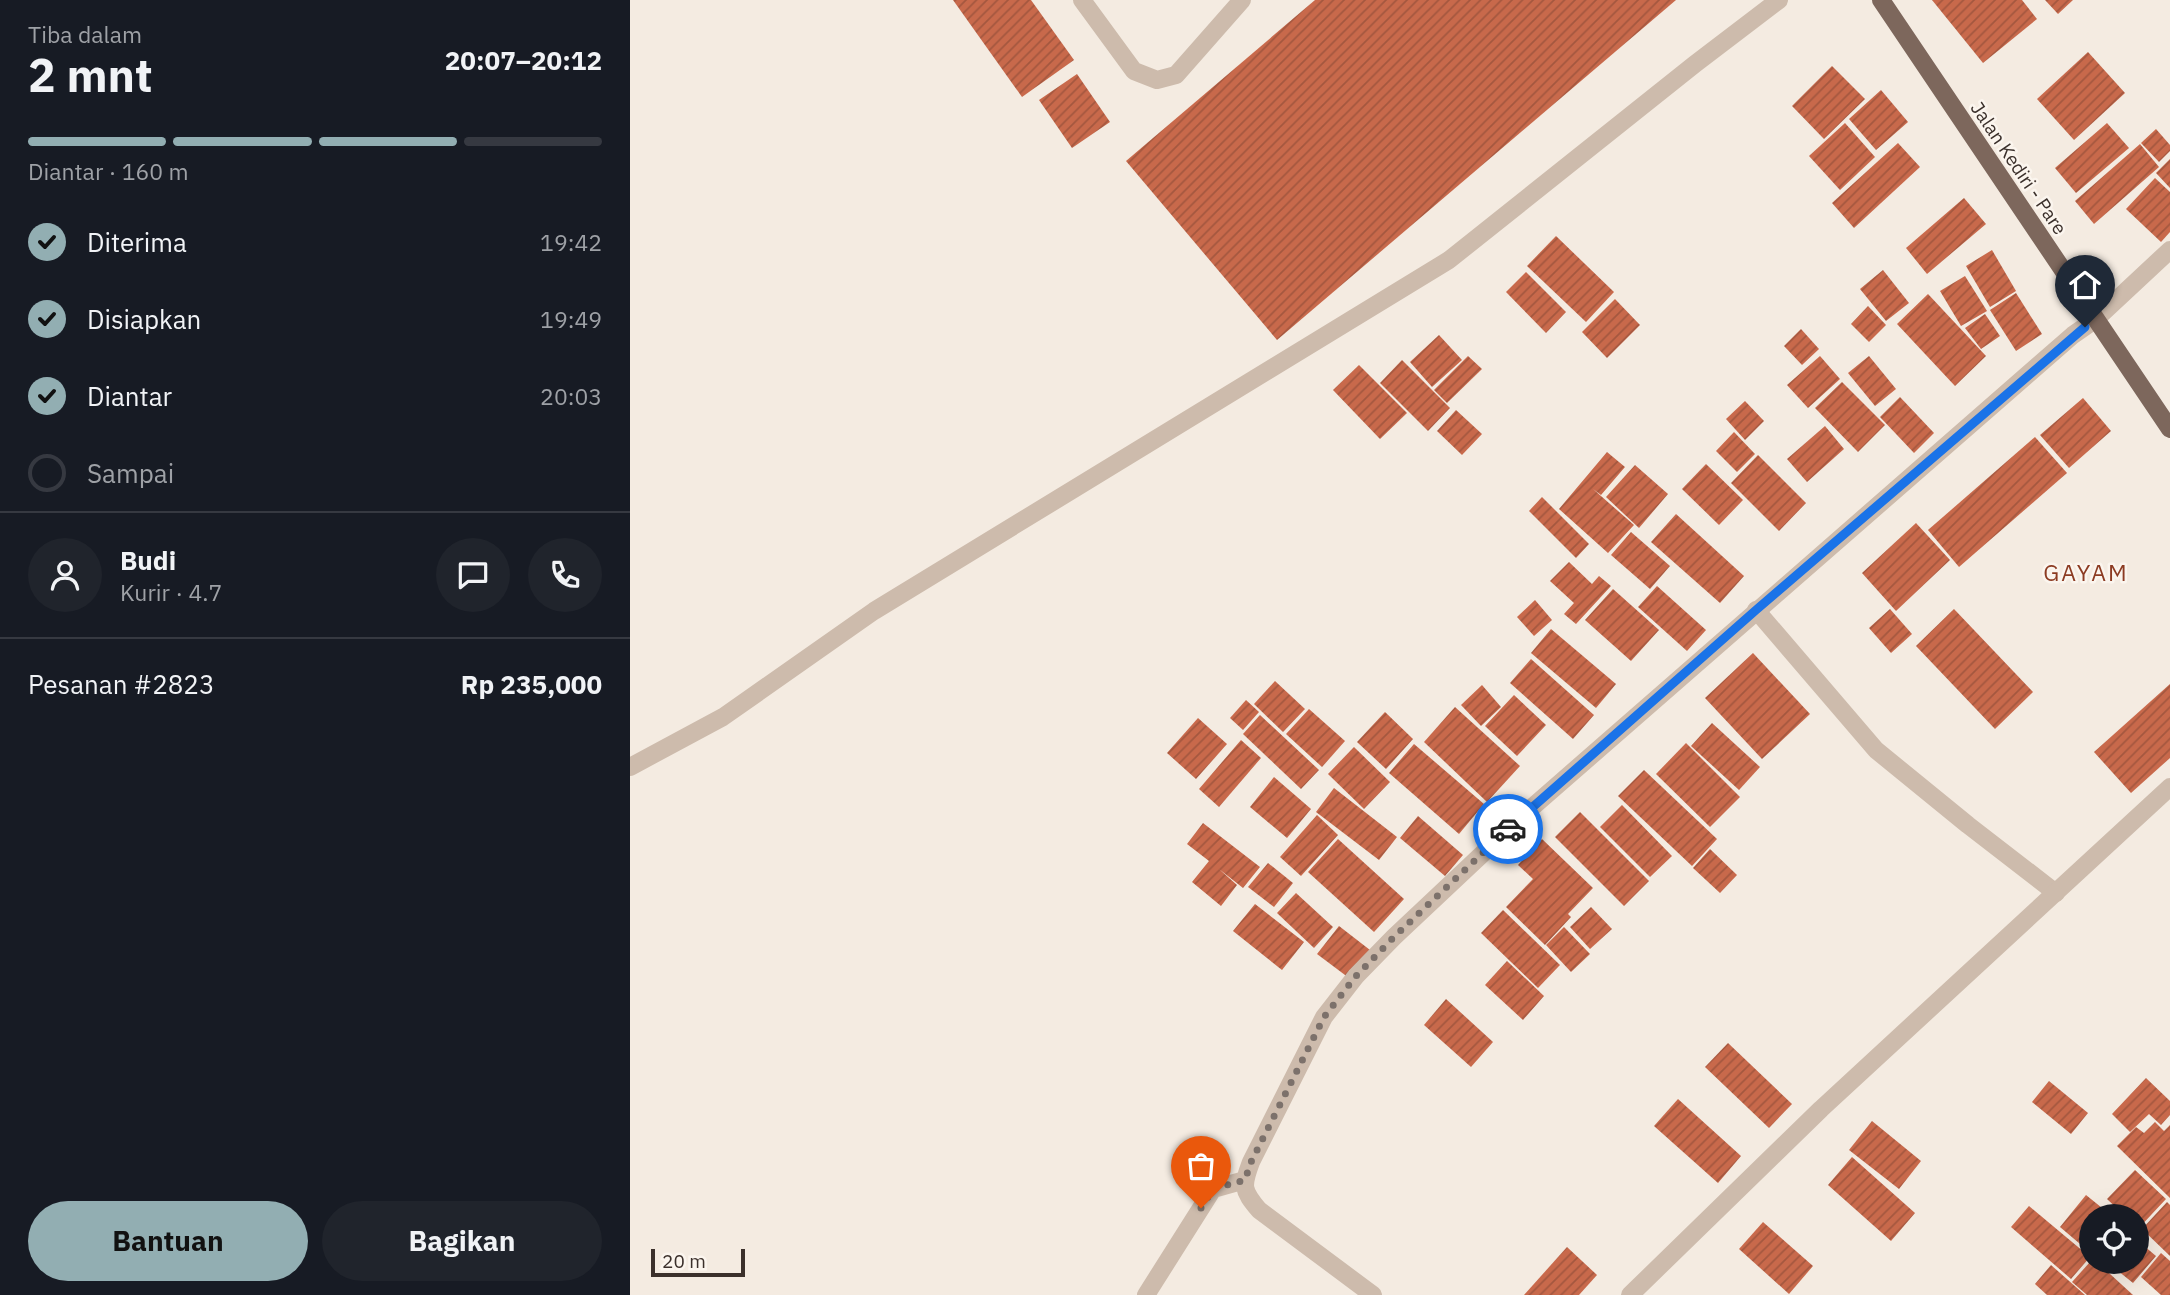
<!DOCTYPE html>
<html lang="id">
<meta charset="utf-8">
<style>
body{margin:0;font-family:"IBM Plex Sans",sans-serif;background:#20242c;color:#f1f3f6;height:100vh;display:flex;flex-direction:column;font-size:26px;white-space:nowrap}
*{box-sizing:border-box;margin:0}
p{font-size:23px;color:#9ea1a6}
.icon{flex:none;width:38px;height:38px;fill:none;stroke:currentColor;stroke-width:2;stroke-linecap:round;stroke-linejoin:round}
.map{position:relative;flex:1;overflow:hidden}
.panel{display:flex;flex-direction:column;background:#171b24;width:630px}
.panel>*{flex:none}
.buttons{position:absolute;left:1449px;top:1204px;display:grid;gap:14px}
.buttons a{display:grid;place-items:center;width:70px;height:70px;border-radius:50%;background:#171b24;box-shadow:0 7px 28px #0002;font-size:35px}
.scale{position:absolute;left:21px;bottom:18px;width:94px;box-sizing:border-box;padding-left:7px;border:4px solid #3b302b;border-top:0;font-size:19px;line-height:24px;white-space:nowrap;color:#3b302b;-webkit-text-stroke:5px #fbf5ee;paint-order:stroke}
.pin{position:absolute;display:grid;place-items:center;width:60px;height:60px;color:#fff;margin:-72px -30px;border-radius:50% 50% 50% 0;rotate:-45deg;box-shadow:0 0 7px #0007}
.pin .icon{rotate:45deg}
.courier{position:absolute;display:grid;place-items:center;width:70px;height:70px;margin:-35px;border:5px solid #1a73e8;border-radius:50%;background:#fff;color:#222;box-shadow:0 2px 9px #0007}
.overview em{font-style:normal;font-weight:700}
.overview div{display:flex;flex-direction:column-reverse}
.overview{display:flex;align-items:center;justify-content:space-between;height:119px;padding:0 28px}
h1{font-size:46px;font-weight:700;line-height:52px}
.bar{display:grid;grid-template-columns:repeat(4,1fr);gap:10px 7px;align-content:center;height:84px;padding:0 28px}
.bar i{height:9px;border-radius:5px;background:#363941}
.bar .on{background:#92aeb2}
.bar p{grid-column:span 4}
.line{display:flex;align-items:center;gap:18px;padding:0 28px;border-top:2px solid #363941}
.line div{flex:1}
.round{display:grid;place-items:center;flex:none;width:74px;height:74px;border-radius:37px;background:#20242c}
ol{padding:0 28px;list-style:none}
li{display:flex;align-items:center;gap:21px;height:77px}
li p{margin-inline-start:auto}
li .icon{padding:7px;border-radius:50%;background:#92aeb2;color:#111;stroke-width:4}
li:last-child{color:#9ea1a6}
li i{width:38px;height:38px;border:4px solid #363941;border-radius:50%}
.cta{display:flex;gap:14px;margin-top:auto;padding:14px 28px}
.cta a{flex:1;height:80px;border-radius:42px;background:#92aeb2;color:#111;font-size:28px;font-weight:700;line-height:80px;text-align:center}
.cta a+a{background:#20242c;color:#f1f3f6}
main{display:flex;flex:1;min-height:0}
.map>svg:first-child{display:block}
.building{fill:url(#building-hatch)}
.lines{fill:none;stroke-linecap:round;stroke-linejoin:round}
.service{stroke:#cdbbac;stroke-width:18}
.minor{stroke:#cdbbac;stroke-width:18}
.primary{stroke:#7d675c;stroke-width:18}
.done{stroke:#7c716b;stroke-width:7;stroke-dasharray:0 12.6}
.route{stroke:#1a73e8;stroke-width:9}
.labels{text-anchor:middle;dominant-baseline:central;stroke-width:5;stroke-linejoin:round;paint-order:stroke}
.street-label{font-size:19px;fill:#3b302b;stroke:#fbf5ee}
.quarter-label{font-size:23px;letter-spacing:2px;fill:#8c3b22;stroke:#fbf5ee}
</style>
<main>
<section class="panel">
<div class="overview"><div><h1>2 mnt</h1><p>Tiba dalam</p></div><em>20:07–20:12</em></div>
<div class="bar"><i class="on"></i><i class="on"></i><i class="on"></i><i></i><p>Diantar · 160 m</p></div>
<ol>
<li><svg class="icon" aria-label="check" viewBox="0 0 24 24"><path d="M5 12l5 5 9-10"/></svg>Diterima<p>19:42</p></li>
<li><svg class="icon" aria-label="check" viewBox="0 0 24 24"><path d="M5 12l5 5 9-10"/></svg>Disiapkan<p>19:49</p></li>
<li><svg class="icon" aria-label="check" viewBox="0 0 24 24"><path d="M5 12l5 5 9-10"/></svg>Diantar<p>20:03</p></li>
<li><i></i>Sampai</li>
</ol>
<div class="line" style="height:126px"><a class="round"><svg class="icon" aria-label="person" viewBox="0 0 24 24"><circle cx="12" cy="8" r="4"/><path d="M4 21q1-7 8-7t8 7"/></svg></a><div><b>Budi</b><p>Kurir · 4.7</p></div><a class="round"><svg class="icon" aria-label="chat" viewBox="0 0 24 24"><path d="M4 5h16v11H9l-5 4z"/></svg></a><a class="round"><svg class="icon" aria-label="phone" viewBox="0 0 24 24"><path d="M5 4h4l2 5-3 2q2 4 5 5l2-3 5 2v4C11 20 4 13 5 4z"/></svg></a></div>
<div class="line" style="height:91px"><div>Pesanan #2823</div><b>Rp 235,000</b></div>
<div class="cta"><a>Bantuan</a><a>Bagikan</a></div>
</section>
<div class="map">
<svg width="1540" height="1295" viewBox="0 0 1540 1295">
<defs>
<pattern id="building-hatch" width="6" height="6" patternUnits="userSpaceOnUse" patternTransform="scale(1.75)"><rect width="6" height="6" fill="#c8694b"/><path d="M-1 1l2-2M0 6l6-6M5 7l2-2" fill="none" stroke="#a4573f"/></pattern>
</defs>
<rect width="100%" height="100%" fill="#f4ebe1"/>
<g class="building">
<path d="M323,0H401L444,60L392,97Z"/>
<path d="M685,0H1046L647,340L496,161Z"/>
<path d="M1302,0H1392L1407,19L1353,63Z"/>
<path d="M1415,0H1443L1428,14Z"/>
<path d="M1458,52L1495,93L1444,140L1407,99Z"/>
<path d="M1202,66L1235,99L1194,139L1162,106Z"/>
<path d="M447,74L480,122L442,148L409,100Z"/>
<path d="M1251,90L1278,122L1246,150L1219,119Z"/>
<path d="M1215,123L1245,157L1210,190L1179,156Z"/>
<path d="M1477,123L1499,148L1446,193L1425,168Z"/>
<path d="M1526,129L1540,145V151L1529,162L1511,143Z"/>
<path d="M1268,143L1290,167L1224,228L1202,203Z"/>
<path d="M1510,144L1529,167L1464,224L1445,201Z"/>
<path d="M1540,159V188L1526,173Z"/>
<path d="M1525,178L1540,192V232L1531,242L1496,209Z"/>
<path d="M1334,198L1356,224L1297,274L1276,248Z"/>
<path d="M926,236L984,292L956,322L897,266Z"/>
<path d="M1362,250L1386,291L1360,307L1336,266Z"/>
<path d="M1253,270L1279,303L1256,321L1230,289Z"/>
<path d="M896,272L936,312L916,333L876,292Z"/>
<path d="M1335,276L1357,311L1331,326L1310,291Z"/>
<path d="M1386,293L1412,334L1386,351L1360,310Z"/>
<path d="M1298,294L1356,356L1325,386L1267,324Z"/>
<path d="M985,299L1010,325L977,358L952,332Z"/>
<path d="M1238,306L1256,325L1239,342L1221,324Z"/>
<path d="M1355,314L1370,336L1351,349L1335,328Z"/>
<path d="M1171,329L1189,349L1172,365L1154,346Z"/>
<path d="M809,335L832,360L802,387L780,362Z"/>
<path d="M838,356L852,369L817,403L804,390Z"/>
<path d="M1190,356L1210,379L1178,408L1157,385Z"/>
<path d="M1239,356L1266,389L1245,406L1218,373Z"/>
<path d="M772,360L820,408L798,431L750,383Z"/>
<path d="M729,365L777,413L750,439L703,390Z"/>
<path d="M1212,382L1255,425L1228,452L1185,408Z"/>
<path d="M1270,397L1304,433L1284,453L1250,417Z"/>
<path d="M1453,398L1481,431L1439,468L1410,435Z"/>
<path d="M1115,401L1134,421L1115,440L1096,419Z"/>
<path d="M826,410L852,434L832,455L807,431Z"/>
<path d="M1195,426L1214,449L1177,482L1157,459Z"/>
<path d="M1104,432L1125,454L1107,472L1086,451Z"/>
<path d="M1405,437L1437,473L1329,567L1298,530Z"/>
<path d="M977,452L995,467L971,495L963,489L1004,525L978,553L929,509Z"/>
<path d="M1128,455L1176,503L1149,531L1101,483Z"/>
<path d="M1076,464L1113,500L1089,525L1052,489Z"/>
<path d="M1005,465L1038,494L1009,528L976,497Z"/>
<path d="M912,497L959,544L946,558L899,511Z"/>
<path d="M1046,514L1114,576L1090,603L1021,542Z"/>
<path d="M1286,523L1320,560L1266,611L1232,573Z"/>
<path d="M1001,532L1040,566L1020,589L981,555Z"/>
<path d="M939,562L962,584L969,576L981,586L946,624L934,614L944,603L920,581Z"/>
<path d="M1027,586L1076,630L1057,651L1008,607Z"/>
<path d="M983,589L1029,630L1001,661L955,620Z"/>
<path d="M905,600L922,620L904,636L887,617Z"/>
<path d="M1260,609L1282,634L1261,653L1239,628Z"/>
<path d="M1324,609L1403,692L1365,729L1286,646Z"/>
<path d="M921,629L986,684L966,708L901,653Z"/>
<path d="M1123,653L1180,714L1132,759L1075,698Z"/>
<path d="M901,659L964,715L943,739L880,683Z"/>
<path d="M645,681L675,709L653,732L624,704Z"/>
<path d="M1540,684V758L1501,793L1464,752Z"/>
<path d="M852,685L871,707L851,726L831,705Z"/>
<path d="M884,695L916,725L887,756L855,726Z"/>
<path d="M616,700L629,712L613,730L600,718Z"/>
<path d="M825,707L890,766L857,802L794,742Z"/>
<path d="M679,709L715,741L692,767L656,734Z"/>
<path d="M755,712L783,739L756,769L727,742Z"/>
<path d="M630,715L689,770L671,789L613,734Z"/>
<path d="M568,718L597,744L566,779L537,753Z"/>
<path d="M1082,723L1130,767L1109,790L1061,746Z"/>
<path d="M611,740L631,758L589,807L569,789Z"/>
<path d="M1056,743L1110,797L1080,827L1026,774Z"/>
<path d="M784,744L854,804L829,834L759,773Z"/>
<path d="M724,747L760,782L734,809L698,774Z"/>
<path d="M1014,770L1087,839L1062,866L988,796Z"/>
<path d="M644,777L681,809L657,838L620,807Z"/>
<path d="M704,788L767,837L749,860L686,812Z"/>
<path d="M992,805L1042,856L1020,877L970,827Z"/>
<path d="M950,812L1019,881L994,906L925,837Z"/>
<path d="M687,815L708,835L671,876L650,857Z"/>
<path d="M788,816L833,855L815,876L770,838Z"/>
<path d="M573,823L630,867L613,888L589,869L607,885L591,906L562,882L579,861L557,844Z"/>
<path d="M708,839L774,899L744,932L678,872Z"/>
<path d="M912,839L963,888L938,914L941,917L915,945L876,907L903,879L888,865Z"/>
<path d="M1080,849L1107,875L1090,893L1063,868Z"/>
<path d="M638,863L663,883L644,907L618,887Z"/>
<path d="M666,893L703,927L684,948L647,913Z"/>
<path d="M625,904L674,942L652,970L603,931Z"/>
<path d="M961,907L982,929L960,949L940,927Z"/>
<path d="M873,910L930,965L908,988L851,933Z"/>
<path d="M709,926L740,950L719,978L687,954Z"/>
<path d="M934,927L960,954L941,972L916,945Z"/>
<path d="M877,961L914,996L893,1020L855,985Z"/>
<path d="M816,999L863,1042L841,1067L794,1025Z"/>
<path d="M1098,1043L1162,1104L1139,1128L1075,1067Z"/>
<path d="M1516,1078L1540,1101V1115L1531,1125L1519,1114L1500,1132L1482,1114Z"/>
<path d="M1419,1081L1458,1113L1441,1134L1402,1102Z"/>
<path d="M1048,1099L1111,1156L1088,1183L1024,1126Z"/>
<path d="M1242,1121L1291,1161L1269,1189L1219,1150Z"/>
<path d="M1525,1122L1534,1131L1540,1125V1198L1487,1146L1506,1127L1514,1133Z"/>
<path d="M1222,1157L1285,1213L1261,1241L1198,1185Z"/>
<path d="M1505,1170L1536,1199L1507,1230V1216H1495L1477,1199Z"/>
<path d="M1456,1195L1482,1216H1461V1244L1456,1249L1430,1227Z"/>
<path d="M1537,1202L1540,1205V1256L1512,1229Z"/>
<path d="M1399,1206L1460,1257L1441,1279L1381,1227Z"/>
<path d="M1133,1222L1183,1266L1159,1294L1109,1249Z"/>
<path d="M1507,1240L1526,1256L1503,1283L1477,1262H1507Z"/>
<path d="M937,1247L967,1275L949,1295H894Z"/>
<path d="M1531,1253L1540,1261V1295H1531L1511,1277Z"/>
<path d="M1460,1262H1467L1503,1295H1457L1442,1282Z"/>
<path d="M1421,1265L1455,1295H1417L1405,1284Z"/>
</g>
<g class="lines">
<path class="service" d="M452,0L504,71L527,80L546,75L612,0"/>
<g class="minor">
<path d="M1126,610L1246,750L1338,825L1426,893"/>
<path d="M0,767L93,717L244,611L819,260L1065,64L1149,0"/>
<path d="M516,1295L583,1189L615,1180"/>
<path d="M743,1295L629,1210C612,1190 612,1186 621,1162L694,1017L726,976L764,937L899,810L1443,335L1466,319L1540,250"/>
<path d="M1000,1295L1191,1109L1540,787"/>
</g>
<path class="primary" d="M1251,0L1540,429"/>
</g>
<g class="lines">
<path class="done" d="M571,1208L583,1189L615,1180L621,1162L694,1017L726,976L764,937L878,829"/>
<path class="route" d="M878,829L1126,610L1455,327"/>
</g>
<g class="labels">
<g class="street-label">
<text transform="translate(1389 168) rotate(56)">Jalan Kediri - Pare</text>
</g>
<g class="quarter-label">
<text x="1456" y="572">GAYAM</text>
</g>
</g>
</svg>
<div class="buttons">
<a><svg class="icon" aria-label="locate" viewBox="0 0 24 24"><circle cx="12" cy="12" r="6"/><path d="M12 2v4M12 18v4M2 12h4M18 12h4"/></svg></a>
</div>
<div class="scale">20 m</div>
<div class="pin" style="left:571px;top:1208px;background:#ea580c"><svg class="icon" aria-label="bag" viewBox="0 0 24 24"><path d="M5 8h14l-1 12H6zM9 8a3 3 0 0 1 6 0"/></svg></div>
<div class="pin" style="left:1455px;top:327px;background:#1f2937"><svg class="icon" aria-label="home" viewBox="0 0 24 24"><path d="M3 11l9-7 9 7M6 9v11h12V9"/></svg></div>
<div class="courier" style="left:878px;top:829px"><svg class="icon" aria-label="car" viewBox="0 0 24 24"><path d="M5 17H2v-5l4-1 3-4h7l3 4 3 1v5h-3M9 17h6M6 11h13"/><circle cx="7" cy="17" r="2"/><circle cx="17" cy="17" r="2"/></svg></div>
</div>
</main>
